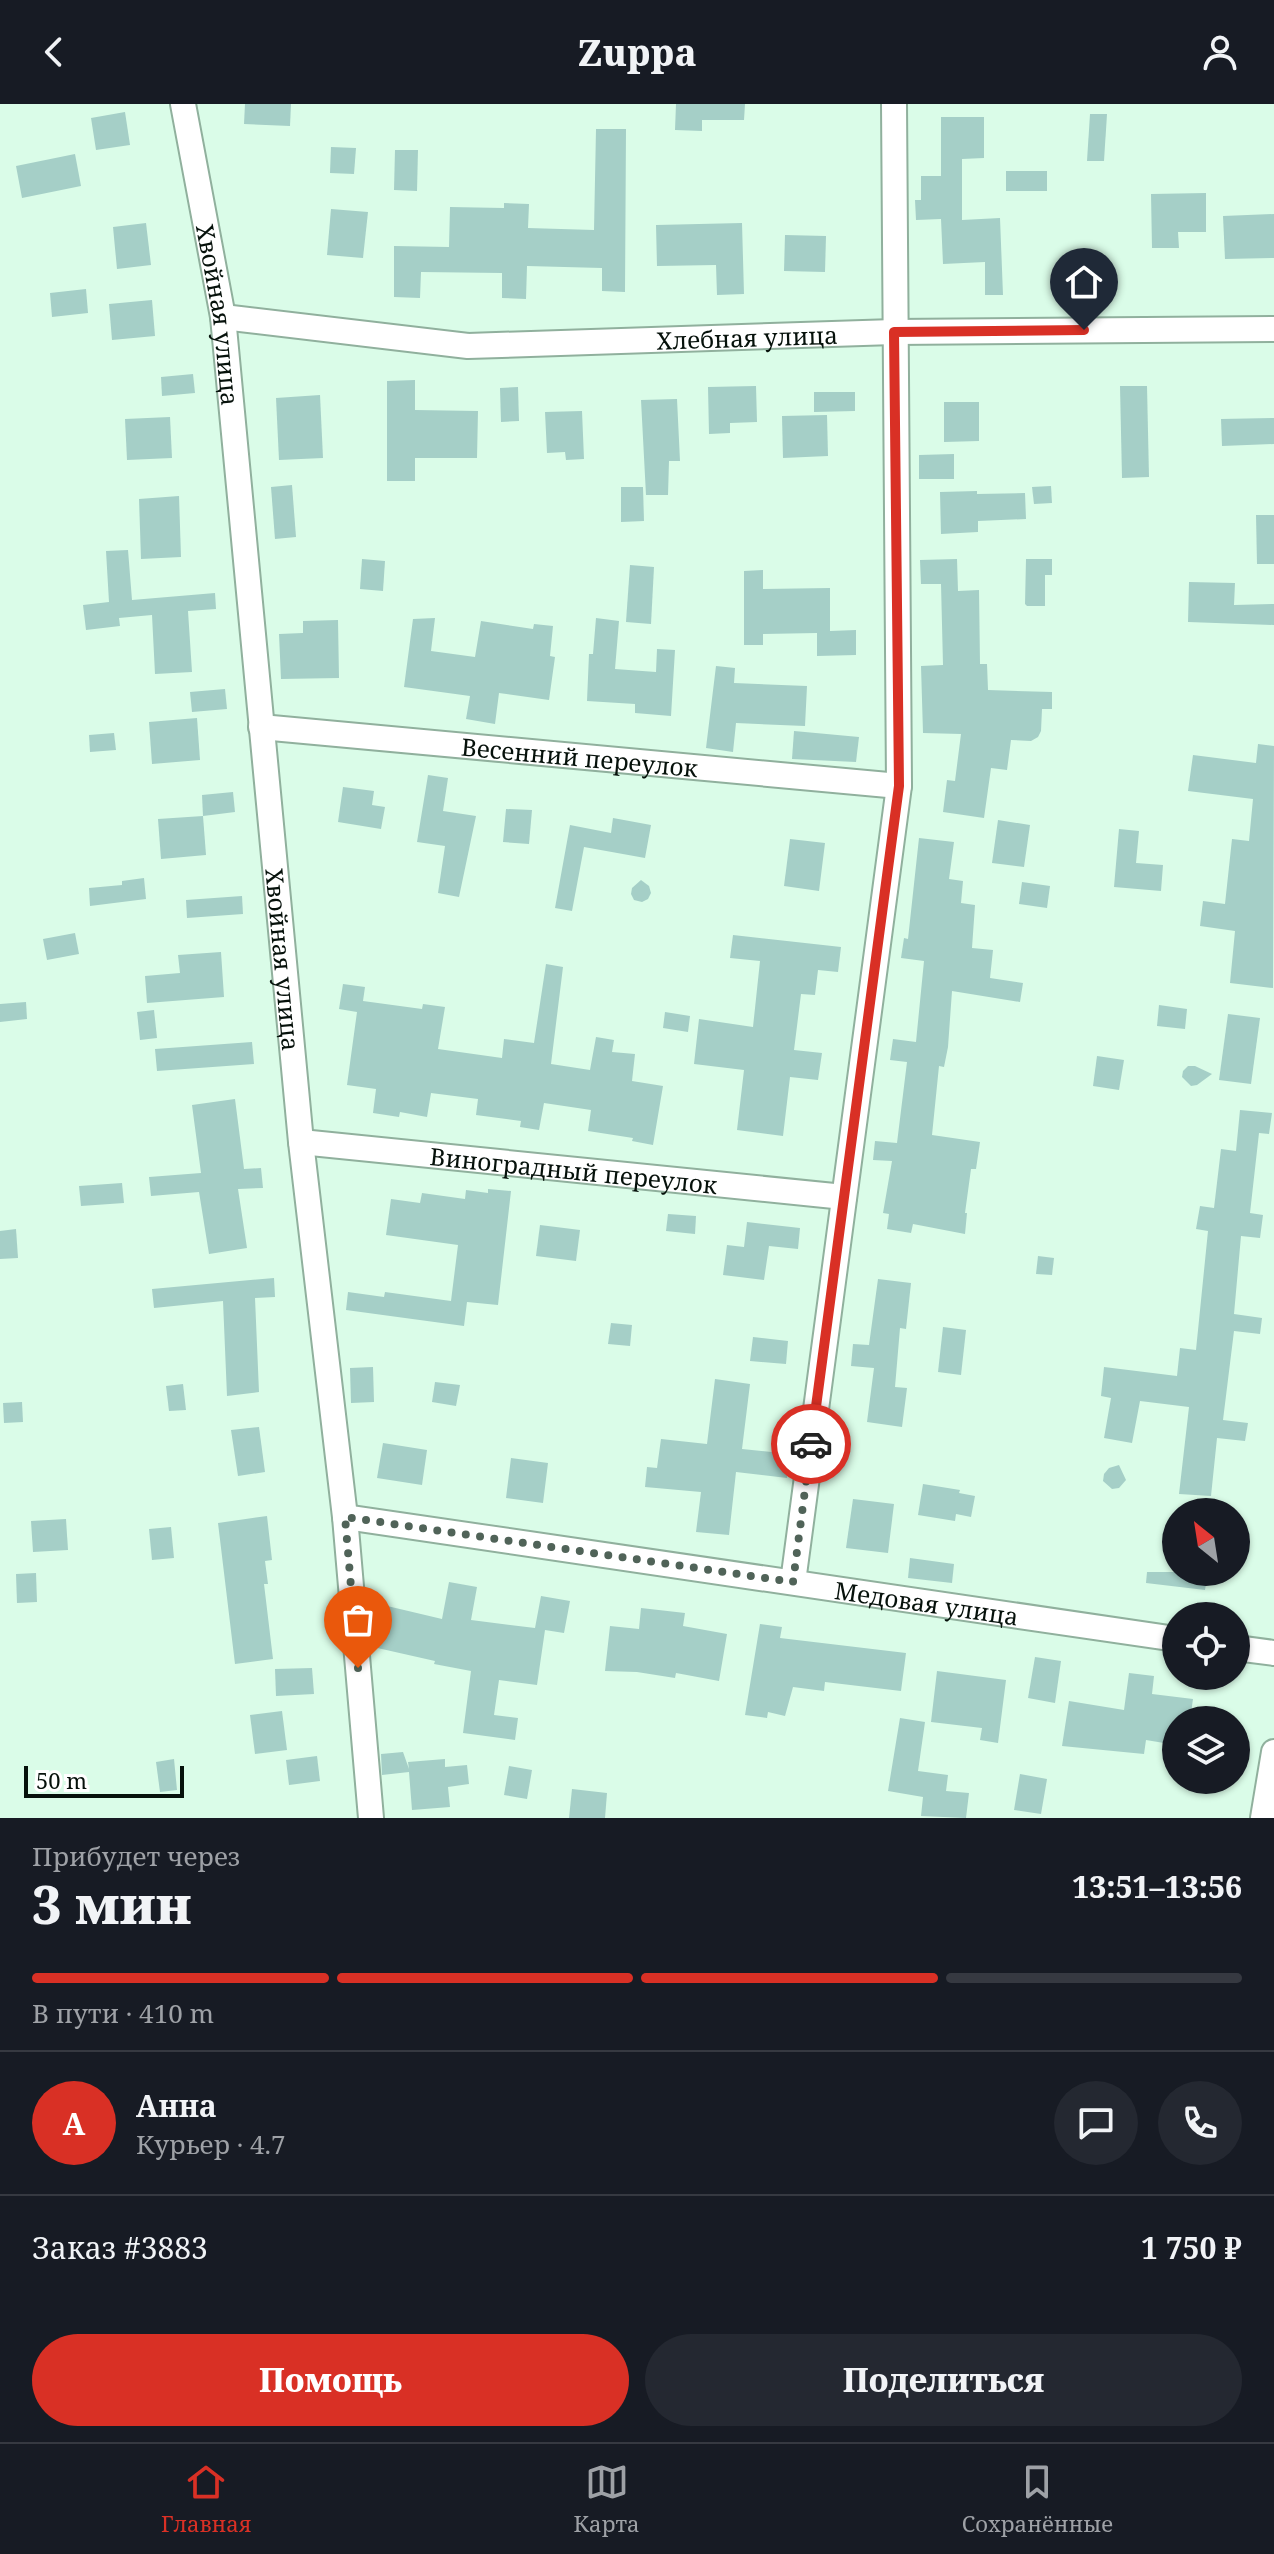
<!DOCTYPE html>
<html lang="ru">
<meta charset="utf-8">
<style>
body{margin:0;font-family:"Noto Serif",serif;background:#242831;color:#f1f3f6;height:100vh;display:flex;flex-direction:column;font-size:30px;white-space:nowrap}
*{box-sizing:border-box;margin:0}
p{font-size:26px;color:#9ea1a6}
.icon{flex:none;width:44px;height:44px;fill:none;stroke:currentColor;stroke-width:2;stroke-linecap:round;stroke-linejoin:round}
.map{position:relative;height:1714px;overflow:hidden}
.details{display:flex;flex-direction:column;background:#171b24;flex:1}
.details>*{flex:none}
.needle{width:52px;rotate:330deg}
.buttons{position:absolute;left:1162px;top:1394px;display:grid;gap:16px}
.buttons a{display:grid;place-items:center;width:88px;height:88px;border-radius:50%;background:#171b24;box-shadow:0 2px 6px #0004;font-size:40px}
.scale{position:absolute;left:24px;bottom:20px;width:160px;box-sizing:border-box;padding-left:8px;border:4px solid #06110b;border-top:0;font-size:22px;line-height:28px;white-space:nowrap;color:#06110b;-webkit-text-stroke:6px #fff;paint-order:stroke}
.pin{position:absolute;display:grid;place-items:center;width:68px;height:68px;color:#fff;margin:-82px -34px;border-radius:50% 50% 50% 0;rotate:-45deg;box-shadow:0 0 8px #0007}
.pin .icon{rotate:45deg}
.courier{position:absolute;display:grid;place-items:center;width:80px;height:80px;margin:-40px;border:6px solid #d93025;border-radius:50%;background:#fff;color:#222;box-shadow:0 2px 10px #0007}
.summary em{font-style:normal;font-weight:800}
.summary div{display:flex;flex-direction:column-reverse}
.summary{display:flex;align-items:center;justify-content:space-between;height:136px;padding:0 32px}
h1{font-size:52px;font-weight:800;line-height:60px}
.bar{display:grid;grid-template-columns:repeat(4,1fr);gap:12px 8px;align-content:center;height:96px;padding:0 32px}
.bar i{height:10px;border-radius:6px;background:#363941}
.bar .current{background:#d93025}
.bar p{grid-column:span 4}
.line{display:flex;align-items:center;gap:20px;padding:0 32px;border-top:2px solid #363941}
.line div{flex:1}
.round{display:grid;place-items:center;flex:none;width:84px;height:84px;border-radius:42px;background:#242831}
.primary-button{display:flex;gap:16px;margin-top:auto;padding:16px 32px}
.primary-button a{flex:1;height:92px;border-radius:48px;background:#d93025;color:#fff;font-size:32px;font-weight:800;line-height:92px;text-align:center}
.primary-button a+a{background:#242831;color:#f1f3f6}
header{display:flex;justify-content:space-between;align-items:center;height:104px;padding:0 32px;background:#171b24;font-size:36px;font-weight:800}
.tab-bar{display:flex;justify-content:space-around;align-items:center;height:112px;border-top:2px solid #363941;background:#171b24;font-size:22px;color:#9ea1a6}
.tab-bar a{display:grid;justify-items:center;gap:4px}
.tab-bar .current{color:#d93025}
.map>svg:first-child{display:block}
.building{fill:#a5cfc7}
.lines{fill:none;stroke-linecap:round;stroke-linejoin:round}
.street-casing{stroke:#90b09d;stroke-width:28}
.street{stroke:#fff;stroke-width:24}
.done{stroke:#506358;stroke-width:8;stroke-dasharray:0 14.4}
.route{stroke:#d93025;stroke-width:10}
.labels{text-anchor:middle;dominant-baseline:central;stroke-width:6;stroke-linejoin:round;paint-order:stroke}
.street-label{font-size:24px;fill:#06110b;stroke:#fff}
</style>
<header><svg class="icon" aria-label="back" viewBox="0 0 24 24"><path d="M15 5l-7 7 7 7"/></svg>Zuppa<svg class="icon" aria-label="person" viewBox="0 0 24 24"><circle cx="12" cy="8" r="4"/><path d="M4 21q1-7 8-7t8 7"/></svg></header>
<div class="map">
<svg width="1274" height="1714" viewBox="0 0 1274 1714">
<rect width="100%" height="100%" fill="#dafce8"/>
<g class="building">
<path d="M245,0H291L290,22L244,20Z"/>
<path d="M676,0H745L744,16H702V27L675,26Z"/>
<path d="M125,8L130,41L96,46L91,14Z"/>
<path d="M1090,10H1107L1104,57H1087Z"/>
<path d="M941,13H984V54L962,55V116L1000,114L1003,191H985V158L943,160L941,115L916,116L915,96H921V72H941Z"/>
<path d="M596,25H626L625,188L602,187V164L527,162L526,195L502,194V169L421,168L420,194L394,193V142L449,143L450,103L504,104V99L529,100L528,124L594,126Z"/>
<path d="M331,43L356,44L354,70L330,69Z"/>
<path d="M395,46H418L417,87L394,86Z"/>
<path d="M75,50L81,82L22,94L16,62Z"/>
<rect x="1006" y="67" width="41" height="20"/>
<path d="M1206,89V128H1178L1179,144H1152L1151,90Z"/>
<path d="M331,105L368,108L363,154L327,151Z"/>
<path d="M1274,110V154L1225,155L1223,112Z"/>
<path d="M146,119L151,161L117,165L113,123Z"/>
<path d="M742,119L744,190L717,191L716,161L657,162L656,121Z"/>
<path d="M785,131L826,132L825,168L784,167Z"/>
<path d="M86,185L88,209L52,213L50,189Z"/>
<path d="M152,196L155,232L112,236L109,200Z"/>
<path d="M193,270L195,289L162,292L161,273Z"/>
<path d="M415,276V306L478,307L477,354H415V377H387V277Z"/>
<path d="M756,282L757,318L730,319V329L709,330L708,283Z"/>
<path d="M1120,282H1147L1149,373L1122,374Z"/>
<path d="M518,283L519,317L501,318L500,284Z"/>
<path d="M814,288H855V307L814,308Z"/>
<path d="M320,291L323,354L279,356L276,294Z"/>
<path d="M677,295L680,357H669L668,391H646L641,296Z"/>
<path d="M944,298H979V337L944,338Z"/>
<path d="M582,307L584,355L566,356L565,348L547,349L545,308Z"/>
<path d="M827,311L828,352L783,354L782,312Z"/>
<path d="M170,313L172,354L127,356L125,315Z"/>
<path d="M1274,314V340L1222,342L1221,315Z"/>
<path d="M954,350V375H919V351Z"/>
<path d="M292,381L296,433L275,435L271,383Z"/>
<path d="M1051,382L1052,399L1034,400L1032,383Z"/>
<path d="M621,383H643L644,417L621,418Z"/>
<path d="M977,387V390L1025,389L1026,415L978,417V428L941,430L940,388Z"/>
<path d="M179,392L181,453L141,455L139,395Z"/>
<path d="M1256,411H1274V460H1257Z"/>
<path d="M128,446L132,496L215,489L216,505L188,507L192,568L155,570L152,511L119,514L120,522L86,526L83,501L109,498L106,447Z"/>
<path d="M362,455L385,457L383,487L360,485Z"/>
<path d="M957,455L958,487L979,486L980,560H987L988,586L1052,588V605H1042L1041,627L1038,633L1031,637L1011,636L1007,666L991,664L984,714L943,708L947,676L955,677L961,630L923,629L921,562L943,561L941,480H921L920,456Z"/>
<path d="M1026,455H1052V471H1045V502H1027L1025,500Z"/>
<path d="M630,461L654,463L651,520L626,518Z"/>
<path d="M763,466V485L830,484V527L856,526V551L817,552V529L763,530V541H744V467Z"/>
<path d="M1189,478L1235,479L1234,501L1274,500V521L1188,518Z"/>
<path d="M435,514L431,547L475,553L481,517L533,525L534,520L553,522L550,552L555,553L549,596L499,589L495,620L466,615L470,592L404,583L413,515Z"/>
<path d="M596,514L619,517L615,565L656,568L657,545L675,546L671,612L635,609V600L587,597L589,550H593Z"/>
<path d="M338,516L339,574L281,575L279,530L303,529V517Z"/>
<path d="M716,562L735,564L734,579L807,582L805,622L736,619L733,648L706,644Z"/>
<path d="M225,585L227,605L192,608L190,588Z"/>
<path d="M197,614L200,656L152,660L149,618Z"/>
<path d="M794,627L859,633L856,658L792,655Z"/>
<path d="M114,629L116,646L90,648L89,631Z"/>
<path d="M1258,640L1274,642L1273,884L1230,879L1235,827L1200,822L1203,797L1225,800L1232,735L1249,737L1253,695L1188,687L1193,651L1256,659Z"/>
<path d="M428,671L448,674L443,707L476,712L459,793L438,789L445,742L417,738Z"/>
<path d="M343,683L374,687L372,701L385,703L381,725L338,718Z"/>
<path d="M233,688L235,708L203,712L202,691Z"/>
<path d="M506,705L532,706L529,740L503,738Z"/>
<path d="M203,712L206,751L161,755L158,715Z"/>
<path d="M613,714L651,721L645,754L584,743L572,807L555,804L570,721L611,729Z"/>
<path d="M998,716L1030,721L1024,763L992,759Z"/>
<path d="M1119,725L1139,727L1136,759L1163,761L1161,787L1114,783Z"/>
<path d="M919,734L954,738L949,775L963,777L961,799L975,801L972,844L993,846L990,874L1023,879L1020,898L952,887L948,943L944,963L939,962L932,1031L980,1038L976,1065H971L965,1109H967L965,1130L913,1120L911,1129L887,1125L889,1110L883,1109L892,1057L873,1056L875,1037L897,1039L907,958L890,956L893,935L916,938L924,857L901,854L904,834L908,835Z"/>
<path d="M790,735L825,739L819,787L784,782Z"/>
<path d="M144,774L146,795L90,802L89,784L122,781V777Z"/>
<path d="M641,776L649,782L651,789L648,795L642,798L634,796L631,790L632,784Z"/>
<path d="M1022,778L1050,782L1047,804L1019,800Z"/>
<path d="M242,792L243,810L187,814L186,796Z"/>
<path d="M75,829L79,850L47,856L43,835Z"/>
<path d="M733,831L841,843L838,868L818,866L815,891L801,890L794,946L822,949L818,976L790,973L783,1032L737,1026L744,966L694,960L699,915L753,923L760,857L730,854Z"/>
<path d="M221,848L224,893L147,899L145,872L180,869L178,851Z"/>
<path d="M546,860L563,863L551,960L590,966L596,933L614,936L612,948L635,950L632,977L663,982L653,1041L632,1037L633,1034L588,1027L591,1006L544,999L539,1026L520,1023L521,1017L476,1011L478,995L431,989L427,1013L400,1008L399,1013L373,1009L376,985L347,981L357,908L339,905L343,880L365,883L363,897L422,905L423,900L445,903L438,945L502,954L504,935L534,939Z"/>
<path d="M26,898L27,915L0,918V900Z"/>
<path d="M1159,901L1187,905L1185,925L1157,922Z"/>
<path d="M154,906L157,934L140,936L137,908Z"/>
<path d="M665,908L690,912L688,928L663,924Z"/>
<path d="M1228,910L1260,914L1251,980L1219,976Z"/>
<path d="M252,938L254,960L157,967L155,945Z"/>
<path d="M1097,952L1124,956L1119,986L1093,982Z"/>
<path d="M1188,962H1195L1212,970L1197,981L1191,982L1182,973L1183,967Z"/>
<path d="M235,995L244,1065L261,1064L263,1084L238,1085L247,1144L209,1150L199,1088L151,1092L149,1073L201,1069L192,1001Z"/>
<path d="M1240,1006L1272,1009L1269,1030L1259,1029L1250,1109L1263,1111L1260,1134L1241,1132L1234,1210L1262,1214L1260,1230L1234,1227L1223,1316L1248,1319L1245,1337L1217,1334L1211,1392L1179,1390L1189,1303L1140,1297L1132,1339L1104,1334L1111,1294L1101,1292L1104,1263L1177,1272L1180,1244L1196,1246L1208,1127L1196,1125L1200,1102L1214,1104L1221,1045L1236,1047Z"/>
<path d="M122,1079L124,1099L81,1102L79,1082Z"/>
<path d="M488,1085L511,1087L498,1201L467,1198L464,1222L346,1206L348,1188L384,1193L385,1188L451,1197L458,1141L386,1131L391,1095L420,1099L422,1089L465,1095L466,1086L488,1089Z"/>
<path d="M668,1110L696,1112L695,1130L666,1127Z"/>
<path d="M747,1118L800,1124L798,1145L769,1142L764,1176L723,1171L727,1141L744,1143Z"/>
<path d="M540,1121L580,1126L576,1157L536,1152Z"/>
<path d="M16,1125L18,1154L0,1155V1127Z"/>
<path d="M1038,1152L1054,1154L1052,1171L1036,1170Z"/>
<path d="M274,1174L275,1193L255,1194L259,1288L227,1292L223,1197L154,1204L152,1185Z"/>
<path d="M878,1175L911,1179L906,1225L900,1224L895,1283L907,1284L902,1323L867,1318L874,1264L851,1262L853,1240L869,1241Z"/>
<path d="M611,1219L632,1221L630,1242L608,1240Z"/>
<path d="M943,1223L966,1226L961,1271L938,1268Z"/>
<path d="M753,1233L788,1237L786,1260L750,1257Z"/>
<path d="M373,1263L374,1298L351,1299L350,1264Z"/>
<path d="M715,1275L750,1280L742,1345L790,1350L787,1374L736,1368L729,1431L696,1428L701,1388L645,1383L647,1363L657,1364L661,1335L707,1340Z"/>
<path d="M435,1278L460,1281L456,1302L432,1298Z"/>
<path d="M183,1280L186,1306L169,1307L166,1282Z"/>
<path d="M22,1298L23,1318L4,1319L3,1299Z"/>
<path d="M259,1323L265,1368L238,1372L231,1326Z"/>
<path d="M383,1339L427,1346L422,1381L377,1374Z"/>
<path d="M511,1354L548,1359L543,1399L506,1394Z"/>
<path d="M1119,1361L1126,1376L1119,1384L1112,1385L1103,1377L1104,1370L1109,1364Z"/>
<path d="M923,1380L960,1386L959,1389L975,1392L971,1413L956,1410L955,1417L918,1411Z"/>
<path d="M853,1395L894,1400L888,1449L846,1444Z"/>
<path d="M267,1412L272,1456L265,1457L268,1480H264L273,1555L235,1560L218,1419Z"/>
<path d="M66,1415L68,1446L33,1448L31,1417Z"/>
<path d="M171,1423L174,1454L152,1456L149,1425Z"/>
<path d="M910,1454L954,1460L952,1479L908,1474Z"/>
<path d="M1147,1468H1208L1205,1486L1146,1479Z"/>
<path d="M36,1469L37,1498L17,1499L16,1470Z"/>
<path d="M449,1478L477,1483L471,1516L535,1524L541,1492L570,1497L564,1529L545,1526L537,1581L499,1576L494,1611L518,1614L515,1636L463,1629L471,1567L434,1560L435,1557L373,1543L383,1501L442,1515Z"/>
<path d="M641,1504L685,1509L683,1522L727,1530L719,1577L676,1569L675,1574L637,1568L605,1567L610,1522L639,1525Z"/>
<path d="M760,1520L782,1523L780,1534L906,1549L901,1587L825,1578L824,1587L793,1583L785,1612L768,1608L767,1614L745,1611Z"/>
<path d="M1035,1553L1061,1557L1055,1599L1028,1594Z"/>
<path d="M312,1564L314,1590L276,1592L275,1565Z"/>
<path d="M937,1567L1006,1576L998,1639L980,1636L982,1624L931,1618Z"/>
<path d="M1129,1569L1154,1572L1152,1590L1193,1595L1190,1616H1176V1641L1146,1636L1144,1650L1062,1642L1069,1597L1124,1606Z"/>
<path d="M282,1607L287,1646L255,1650L250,1611Z"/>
<path d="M900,1614L925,1618L918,1667L948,1671L946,1687L969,1689L966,1714L921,1712L923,1693L888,1687Z"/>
<path d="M403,1648L409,1665L408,1658L445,1655V1663L467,1661L469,1680L448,1683L450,1703L412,1706L409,1668L382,1671L381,1650Z"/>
<path d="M317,1652L320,1677L289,1681L286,1656Z"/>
<path d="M174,1655L177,1686L160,1688L156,1658Z"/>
<path d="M509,1662L532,1666L527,1695L504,1691Z"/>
<path d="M1020,1670L1047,1675L1041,1710L1014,1706Z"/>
<path d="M572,1685L607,1689L605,1714H569Z"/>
</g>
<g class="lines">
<g class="street-casing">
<g id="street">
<path id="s1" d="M183,0L223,213L301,1038L345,1413L371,1714"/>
<path id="s2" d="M223,213L468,242L894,228L1274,225"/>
<path id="s3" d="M261,623L899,682"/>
<path id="s4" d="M301,1038L844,1093"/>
<path id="s5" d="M345,1413L1176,1535"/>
<path d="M793,1478L899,682L894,0"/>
<path d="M1236,1544L1274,1549"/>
<path d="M1263,1714L1274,1648"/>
</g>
</g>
<use href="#street" class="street"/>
</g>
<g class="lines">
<path class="done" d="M358,1564L345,1413L793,1478L811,1340"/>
<path class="route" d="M811,1340L899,682L894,228L1084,226"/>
</g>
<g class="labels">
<g class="street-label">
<text stroke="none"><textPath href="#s1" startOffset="214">Хвойная улица</textPath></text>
<text stroke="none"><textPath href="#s2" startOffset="526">Хлебная улица</textPath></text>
<text stroke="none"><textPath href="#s3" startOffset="320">Весенний переулок</textPath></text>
<text stroke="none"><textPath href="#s1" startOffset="862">Хвойная улица</textPath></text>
<text stroke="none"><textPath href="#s4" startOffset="274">Виноградный переулок</textPath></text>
<text stroke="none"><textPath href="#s5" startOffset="588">Медовая улица</textPath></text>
</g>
</g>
</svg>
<div class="buttons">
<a><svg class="needle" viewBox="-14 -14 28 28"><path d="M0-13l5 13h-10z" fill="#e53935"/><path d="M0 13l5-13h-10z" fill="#9ea1a6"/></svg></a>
<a><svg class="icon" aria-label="locate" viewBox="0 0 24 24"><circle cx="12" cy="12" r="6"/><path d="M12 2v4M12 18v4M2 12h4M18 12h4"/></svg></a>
<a><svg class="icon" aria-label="layers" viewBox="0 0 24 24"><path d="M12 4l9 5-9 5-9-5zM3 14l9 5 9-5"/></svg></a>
</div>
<div class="scale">50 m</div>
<div class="pin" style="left:358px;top:1564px;background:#ea580c"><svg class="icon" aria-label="bag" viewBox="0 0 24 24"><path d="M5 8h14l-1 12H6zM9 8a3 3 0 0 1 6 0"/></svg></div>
<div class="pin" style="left:1084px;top:226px;background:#1f2937"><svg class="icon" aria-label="home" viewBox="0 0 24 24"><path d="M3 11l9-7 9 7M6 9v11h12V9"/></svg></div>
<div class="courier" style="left:811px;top:1340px"><svg class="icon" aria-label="car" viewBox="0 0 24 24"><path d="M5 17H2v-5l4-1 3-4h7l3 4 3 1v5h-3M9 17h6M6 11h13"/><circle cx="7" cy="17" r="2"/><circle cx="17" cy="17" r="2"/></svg></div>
</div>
<section class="details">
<div class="summary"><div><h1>3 мин</h1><p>Прибудет через</p></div><em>13:51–13:56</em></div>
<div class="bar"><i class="current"></i><i class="current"></i><i class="current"></i><i></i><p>В пути · 410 m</p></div>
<div class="line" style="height:144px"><b class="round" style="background:#d93025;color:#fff">А</b><div><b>Анна</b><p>Курьер · 4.7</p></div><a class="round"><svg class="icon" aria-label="chat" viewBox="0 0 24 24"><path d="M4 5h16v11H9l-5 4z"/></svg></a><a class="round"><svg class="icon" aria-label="phone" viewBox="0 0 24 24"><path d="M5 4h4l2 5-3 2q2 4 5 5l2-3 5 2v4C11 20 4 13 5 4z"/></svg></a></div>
<div class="line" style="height:104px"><div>Заказ #3883</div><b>1 750 ₽</b></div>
<div class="primary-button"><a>Помощь</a><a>Поделиться</a></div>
</section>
<nav class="tab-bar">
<a class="current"><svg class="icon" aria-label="home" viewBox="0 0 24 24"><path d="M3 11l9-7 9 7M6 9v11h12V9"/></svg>Главная</a>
<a><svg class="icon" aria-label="map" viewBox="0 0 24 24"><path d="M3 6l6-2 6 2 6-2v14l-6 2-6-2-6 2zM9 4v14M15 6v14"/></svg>Карта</a>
<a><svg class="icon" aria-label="saved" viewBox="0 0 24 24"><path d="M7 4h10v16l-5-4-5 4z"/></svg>Сохранённые</a>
</nav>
